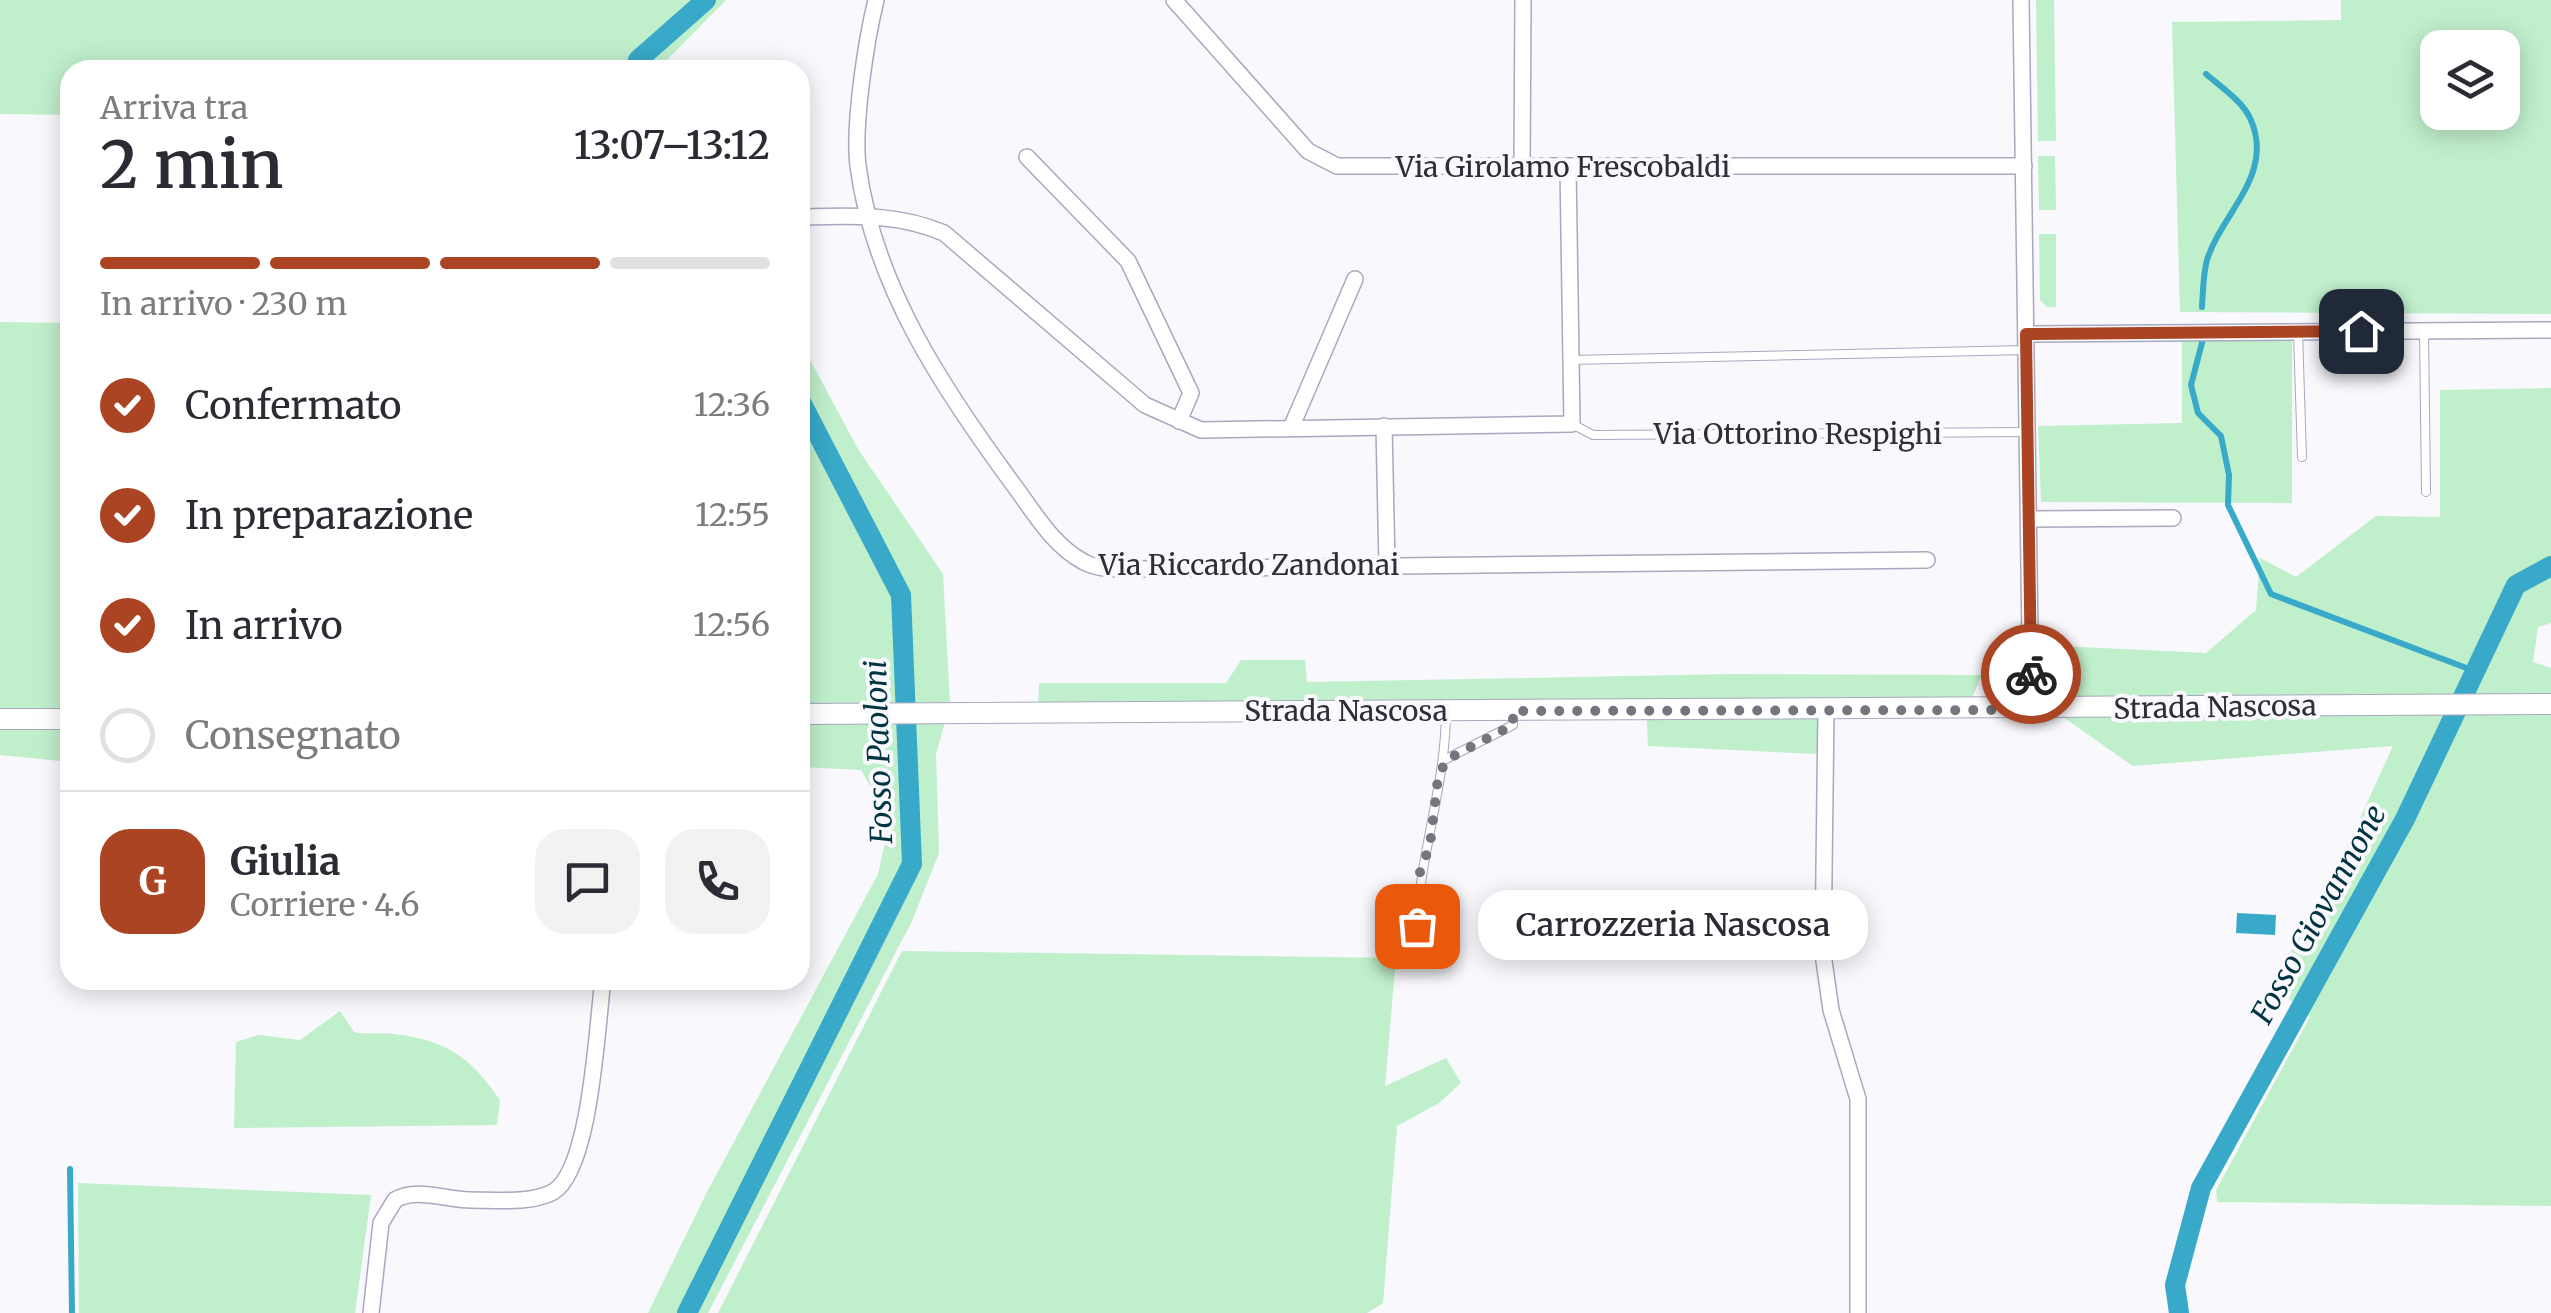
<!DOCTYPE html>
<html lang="it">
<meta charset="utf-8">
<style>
body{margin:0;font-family:Merriweather,serif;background:#f2f2f3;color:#2b2b33;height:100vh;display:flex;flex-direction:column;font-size:38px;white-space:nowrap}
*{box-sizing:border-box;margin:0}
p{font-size:32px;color:#7c7c81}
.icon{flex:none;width:55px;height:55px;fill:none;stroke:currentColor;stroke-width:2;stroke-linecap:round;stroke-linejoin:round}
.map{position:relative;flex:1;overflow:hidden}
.panel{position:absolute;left:60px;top:60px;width:750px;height:930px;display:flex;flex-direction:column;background:#fff;border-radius:30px;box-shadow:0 5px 25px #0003}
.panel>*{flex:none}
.tools{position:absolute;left:2420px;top:30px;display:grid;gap:20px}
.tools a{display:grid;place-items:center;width:100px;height:100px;border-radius:20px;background:#fff;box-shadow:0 5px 25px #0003;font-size:50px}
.pin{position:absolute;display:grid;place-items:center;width:85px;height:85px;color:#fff;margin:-42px;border-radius:20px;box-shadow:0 5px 15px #0006}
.courier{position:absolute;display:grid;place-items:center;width:100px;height:100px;margin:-50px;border:8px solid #ab4423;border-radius:50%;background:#fff;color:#222;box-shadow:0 2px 12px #0007}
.bubble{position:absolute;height:70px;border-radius:30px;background:#fff;box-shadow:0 5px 25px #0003;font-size:32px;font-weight:600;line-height:70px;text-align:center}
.headline em{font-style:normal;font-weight:600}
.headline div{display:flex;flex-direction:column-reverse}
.headline{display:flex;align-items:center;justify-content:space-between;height:170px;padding:0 40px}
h1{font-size:65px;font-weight:600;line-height:75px}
.bar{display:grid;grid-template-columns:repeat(4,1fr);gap:15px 10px;align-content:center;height:120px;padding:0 40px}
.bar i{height:12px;border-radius:8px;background:#e1e1e2}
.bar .active{background:#ab4423}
.bar p{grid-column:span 4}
.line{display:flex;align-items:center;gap:25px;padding:0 40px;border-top:2px solid #e1e1e2}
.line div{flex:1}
.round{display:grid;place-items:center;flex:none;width:105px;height:105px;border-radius:30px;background:#f2f2f3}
ol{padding:0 40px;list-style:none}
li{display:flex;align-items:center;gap:30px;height:110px}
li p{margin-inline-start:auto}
li .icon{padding:10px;border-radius:50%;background:#ab4423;color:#fff;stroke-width:4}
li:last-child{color:#7c7c81}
li i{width:55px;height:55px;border:5px solid #e1e1e2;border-radius:50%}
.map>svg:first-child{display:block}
.green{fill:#c0efcc;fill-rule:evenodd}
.water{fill:#38a9c8}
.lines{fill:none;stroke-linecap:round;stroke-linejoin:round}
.stream{stroke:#38a9c8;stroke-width:6}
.canal{stroke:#38a9c8;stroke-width:20}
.service-casing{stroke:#aaa7bf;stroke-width:10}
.minor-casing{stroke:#aaa7bf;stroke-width:18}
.tertiary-casing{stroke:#aaa7bf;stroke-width:22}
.service{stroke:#fff;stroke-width:8}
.minor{stroke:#fff;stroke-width:15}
.tertiary{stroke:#fff;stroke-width:20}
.done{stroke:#75757d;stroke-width:10;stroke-dasharray:0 18}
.route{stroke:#ab4423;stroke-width:12}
.labels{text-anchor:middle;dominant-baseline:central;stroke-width:8;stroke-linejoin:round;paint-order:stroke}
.street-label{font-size:28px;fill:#2f2e38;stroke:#f8f8fd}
.water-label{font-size:30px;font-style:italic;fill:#003441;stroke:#f8f8fd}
</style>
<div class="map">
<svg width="2551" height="1313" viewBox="0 0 2551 1313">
<rect width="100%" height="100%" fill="#f8f8fd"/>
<g class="green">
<path d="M0,0H726L663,64V70H70V309L66,115L0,114Z"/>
<path d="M2036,0H2054L2056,141H2038Z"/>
<path d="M2341,0H2551V314L2180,312L2172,22L2341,20ZM2438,48H2502V112H2438Z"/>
<path d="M2038,156H2055L2056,210H2039Z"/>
<path d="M2039,234H2056V307H2047L2040,300Z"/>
<path d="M0,322L70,323V762L0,755Z"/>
<path d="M800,341L858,449L943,574L950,704L936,754L939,853L912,921L708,1313H648L706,1194L878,874L890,820L861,770L800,767Z"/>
<path d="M2182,341H2292V503L2041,502L2038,426L2182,423Z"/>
<path d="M2551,388V623L2538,627L2533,662L2551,668V1206L2217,1202L2216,1190L2310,1017L2273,985L2344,853L2393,746L2133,766L2040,701L2038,645L2206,653L2256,610L2260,558L2296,577L2376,516L2440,517V390Z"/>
<path d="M1241,660H1305L1307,682L1734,674L1982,675L1971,700L1840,701L1815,754L1648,746L1646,705L1038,708L1039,683H1226Z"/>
<path d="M902,951L1396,958L1385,1086L1446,1058L1461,1083L1439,1103L1397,1126L1383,1303L1367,1313H718Z"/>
<path d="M340,1011L354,1032C369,1035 381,1032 394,1034C447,1040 471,1058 500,1100L497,1125L234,1128L236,1042L258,1035L300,1040Z"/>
<path d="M78,1183L371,1195L355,1313H79Z"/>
</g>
<path class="water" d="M2237,913L2276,915L2275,935L2236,933Z"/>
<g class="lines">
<g class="stream">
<path d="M2202,307C2203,292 2203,275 2207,260C2222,212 2276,174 2250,118C2242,101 2220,86 2206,74"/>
<path d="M2203,339L2191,385L2198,413L2221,436L2229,475L2228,505L2271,594L2477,672"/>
<path d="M70,1169L72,1313"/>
</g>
<g class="canal">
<path d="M636,70L638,60L706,0"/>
<path d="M687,1313L912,864L901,595L800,400"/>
<path d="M2179,1313L2175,1285L2201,1188L2405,819L2516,585L2551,566"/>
</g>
<g class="service-casing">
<g id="service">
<path d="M2424,330L2426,492"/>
<path d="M2298,332L2302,457"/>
<path d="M1570,360L2026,350"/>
<path d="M1572,424L1593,435L2028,432"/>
<path d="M1446,759L1513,725V711"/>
<path d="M1417,926C1420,852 1446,784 1446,710"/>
</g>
</g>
<g class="minor-casing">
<g id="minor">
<path d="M876,0C866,41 853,125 858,166C874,286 943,389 1013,484C1034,512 1052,545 1084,562C1098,570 1119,569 1136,569L1927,560"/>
<path d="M1174,0L1308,151L1337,166H2024"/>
<path d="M2021,0L2031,710"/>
<path d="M1027,157L1128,261L1191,393L1179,421"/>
<path d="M1522,167L1523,0"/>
<path d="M800,217C851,216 897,213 944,233L1145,405L1201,430L1572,424L1568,167"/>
<path d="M2026,334L2551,330"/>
<path d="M1384,426L1387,566"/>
<path d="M1291,428L1355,279"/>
<path d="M2029,519L2173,518"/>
<path d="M1826,709L1823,954L1831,1010L1858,1099V1313"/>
<path d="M371,1313L381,1223L395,1200C416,1187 446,1200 470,1200C495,1200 530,1204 553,1192C591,1170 597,1024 603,980"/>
</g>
</g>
<g class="tertiary-casing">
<g id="tertiary">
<path d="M800,714L2551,704"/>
<path d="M0,719H70"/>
</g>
</g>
<use href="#service" class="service"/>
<use href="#minor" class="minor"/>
<use href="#tertiary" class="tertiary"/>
</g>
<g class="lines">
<path class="done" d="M1417,926L1419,875L1430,845L1438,778L1446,760L1513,725V711L2031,710V674"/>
<path class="route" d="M2031,674L2026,334L2361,331"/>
</g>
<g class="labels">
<g class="street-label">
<text x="1563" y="167">Via Girolamo Frescobaldi</text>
<text x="1798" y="434">Via Ottorino Respighi</text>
<text x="1249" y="565">Via Riccardo Zandonai</text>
<text transform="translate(2215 707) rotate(-1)">Strada Nascosa</text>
<text x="1346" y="711">Strada Nascosa</text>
</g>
<g class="water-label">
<text transform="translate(878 752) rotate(-92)">Fosso Paoloni</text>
<text transform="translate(2318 914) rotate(-61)">Fosso Giovannone</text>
</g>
</g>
</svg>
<div class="tools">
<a><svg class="icon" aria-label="layers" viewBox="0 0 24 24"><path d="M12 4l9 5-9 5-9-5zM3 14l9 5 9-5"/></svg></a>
</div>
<div class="pin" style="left:1417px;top:926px;background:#ea580c"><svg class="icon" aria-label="bag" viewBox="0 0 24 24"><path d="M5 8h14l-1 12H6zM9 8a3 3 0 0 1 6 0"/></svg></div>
<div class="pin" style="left:2361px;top:331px;background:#1f2937"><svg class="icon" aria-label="home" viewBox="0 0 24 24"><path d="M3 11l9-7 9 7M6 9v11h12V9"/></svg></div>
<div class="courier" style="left:2031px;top:674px"><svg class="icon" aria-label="bike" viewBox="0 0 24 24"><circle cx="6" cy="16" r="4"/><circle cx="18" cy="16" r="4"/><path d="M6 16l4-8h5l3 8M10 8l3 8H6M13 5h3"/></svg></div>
<div class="bubble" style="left:1478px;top:890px;width:390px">Carrozzeria Nascosa</div>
<section class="panel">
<div class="headline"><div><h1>2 min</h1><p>Arriva tra</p></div><em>13:07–13:12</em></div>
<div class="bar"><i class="active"></i><i class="active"></i><i class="active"></i><i></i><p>In arrivo · 230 m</p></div>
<ol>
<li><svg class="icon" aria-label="check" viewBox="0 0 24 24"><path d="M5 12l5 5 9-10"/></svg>Confermato<p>12:36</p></li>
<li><svg class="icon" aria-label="check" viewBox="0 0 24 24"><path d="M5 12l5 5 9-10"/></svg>In preparazione<p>12:55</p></li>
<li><svg class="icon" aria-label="check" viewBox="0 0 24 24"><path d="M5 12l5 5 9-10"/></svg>In arrivo<p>12:56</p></li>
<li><i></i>Consegnato</li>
</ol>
<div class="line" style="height:180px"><b class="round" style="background:#ab4423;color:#fff">G</b><div><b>Giulia</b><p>Corriere · 4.6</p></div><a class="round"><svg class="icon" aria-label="chat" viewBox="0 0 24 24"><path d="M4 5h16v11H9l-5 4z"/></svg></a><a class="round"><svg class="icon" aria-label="phone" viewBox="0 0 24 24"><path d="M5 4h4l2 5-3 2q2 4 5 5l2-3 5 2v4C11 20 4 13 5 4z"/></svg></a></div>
</section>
</div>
